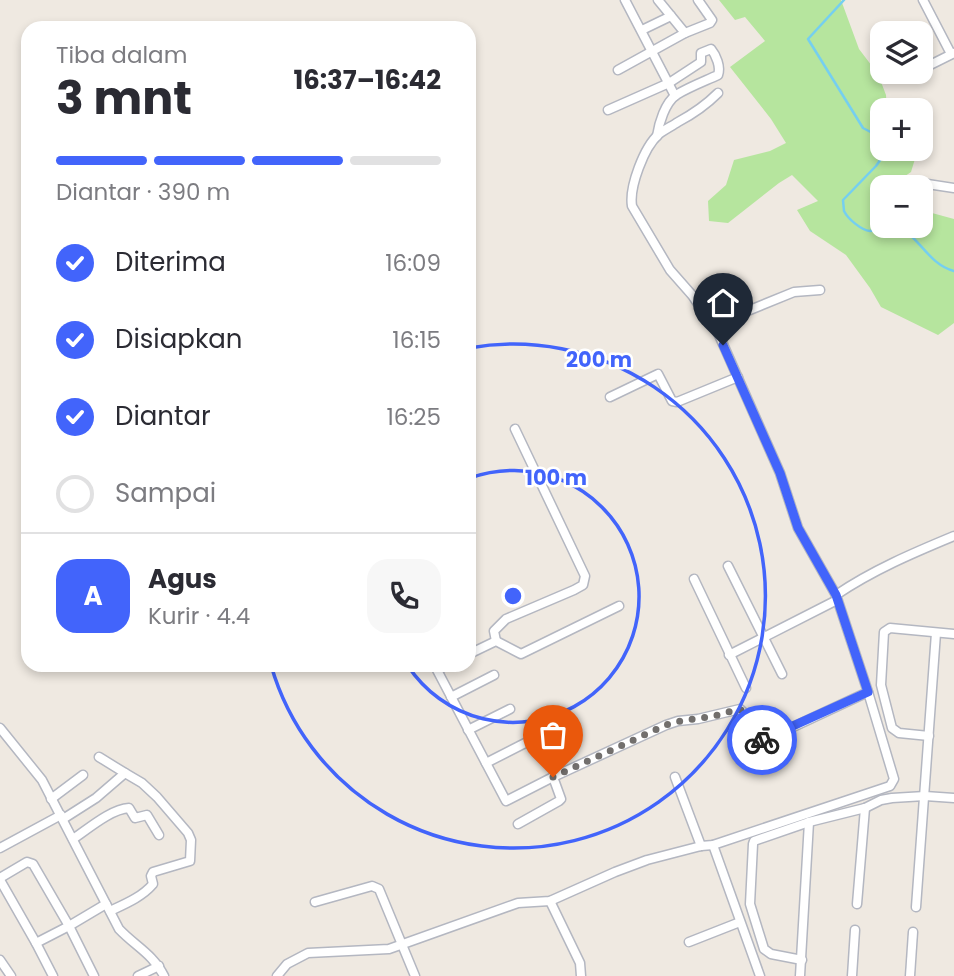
<!DOCTYPE html>
<html lang="id">
<meta charset="utf-8">
<style>
body{margin:0;font-family:Poppins,sans-serif;background:#f7f7f7;color:#2b2b33;height:100vh;display:flex;flex-direction:column;font-size:26px;white-space:nowrap}
*{box-sizing:border-box;margin:0}
p{font-size:23px;color:#7c7c81}
.icon{flex:none;width:38px;height:38px;fill:none;stroke:currentColor;stroke-width:2;stroke-linecap:round;stroke-linejoin:round}
.map{position:relative;flex:1;overflow:hidden}
.drawer{position:absolute;left:21px;top:21px;width:455px;height:651px;display:flex;flex-direction:column;background:#fff;border-radius:21px;box-shadow:0 4px 10px #0003}
.drawer>*{flex:none}
.tools{position:absolute;left:870px;top:21px;display:grid;gap:14px}
.tools a{display:grid;place-items:center;width:63px;height:63px;border-radius:14px;background:#fff;box-shadow:0 4px 10px #0003;font-size:35px}
.pin{position:absolute;display:grid;place-items:center;width:60px;height:60px;color:#fff;margin:-72px -30px;border-radius:50% 50% 50% 0;rotate:-45deg;box-shadow:0 0 7px #0007}
.pin .icon{rotate:45deg}
.courier{position:absolute;display:grid;place-items:center;width:70px;height:70px;margin:-35px;border:5px solid #4264fb;border-radius:50%;background:#fff;color:#222;box-shadow:0 2px 9px #0007}
.overview em{font-style:normal;font-weight:700}
.overview div{display:flex;flex-direction:column-reverse}
.overview{display:flex;align-items:center;justify-content:space-between;height:119px;padding:0 35px}
h1{font-size:46px;font-weight:700;line-height:52px}
.bar{display:grid;grid-template-columns:repeat(4,1fr);gap:10px 7px;align-content:center;height:84px;padding:0 35px}
.bar i{height:9px;border-radius:5px;background:#e1e1e2}
.bar .active{background:#4264fb}
.bar p{grid-column:span 4}
.line{display:flex;align-items:center;gap:18px;padding:0 35px;border-top:2px solid #e1e1e2}
.line div{flex:1}
.round{display:grid;place-items:center;flex:none;width:74px;height:74px;border-radius:21px;background:#f7f7f7}
ol{padding:0 35px;list-style:none}
li{display:flex;align-items:center;gap:21px;height:77px}
li p{margin-inline-start:auto}
li .icon{padding:7px;border-radius:50%;background:#4264fb;color:#fff;stroke-width:4}
li:last-child{color:#7c7c81}
li i{width:38px;height:38px;border:4px solid #e1e1e2;border-radius:50%}
.map>svg:first-child{display:block}
.green{fill:#b6e59e}
.lines{fill:none;stroke-linecap:round;stroke-linejoin:round}
.stream{stroke:#75cff0;stroke-width:2.5}
.street-casing{stroke:#b4b7c1;stroke-width:11}
.street{stroke:#fff;stroke-width:8}
.done{stroke:#726f6d;stroke-width:7;stroke-dasharray:0 12.6}
.route{stroke:#4264fb;stroke-width:9}
.ring{fill:none;stroke:#4264fb;stroke-width:3.5}
.centre{fill:#4264fb;stroke:#fff;stroke-width:3.5}
.ring-label{font-size:21px;text-anchor:middle;font-weight:bold;fill:#4264fb;stroke:#fff;stroke-width:5;stroke-linejoin:round;paint-order:stroke}
</style>
<div class="map">
<svg width="954" height="976" viewBox="0 0 954 976">
<rect width="100%" height="100%" fill="#efe9e1"/>
<path class="green" d="M719,0H841L859,49L878,74L886,95L887,110H882V149H918L911,172L889,187H882V192L880,194L882,197V226H920L921,210L954,219V323L938,335L881,307L870,288L846,255L810,231L797,210L818,201L792,175L779,183L728,223L709,221L708,201L726,185L734,160L770,151L786,143L771,119L730,67L765,41L745,17L735,20Z"/>
<g class="lines">
<g class="stream">
<path d="M844,0L808,39L863,128L882,138"/>
<path d="M888,149L876,166L843,200C843,201 844,210 844,211C848,219 861,230 870,231C878,231 889,226 897,228C918,233 927,264 954,271"/>
</g>
<g class="street-casing">
<g id="street">
<path d="M625,0L675,96"/>
<path d="M923,0L951,54"/>
<path d="M642,30L671,16"/>
<path d="M685,33L710,23L712,20L698,0"/>
<path d="M618,70L685,33L658,0"/>
<path d="M920,70L954,53"/>
<path d="M718,93C706,105 693,114 678,122C672,126 664,130 659,134C644,147 629,187 632,206L670,270L692,295L719,335L780,473L798,528L836,595"/>
<path d="M608,110L669,83L701,62V53L711,49C716,55 721,67 718,75C705,81 689,87 676,95C665,103 659,123 657,136"/>
<path d="M921,183L954,188"/>
<path d="M713,325L794,292L820,290"/>
<path d="M610,397L658,374L672,401L677,402L738,377"/>
<path d="M728,566L782,674"/>
<path d="M694,579L746,688"/>
<path d="M496,641L494,631L506,619L574,590L583,585L585,576L515,429"/>
<path d="M469,654L496,641L521,654L619,606"/>
<path d="M729,655L837,600"/>
<path d="M447,665L437,670L506,801L553,777"/>
<path d="M451,697L494,675"/>
<path d="M0,728L42,780L119,929C135,946 153,954 164,976"/>
<path d="M468,730L510,709"/>
<path d="M929,736L899,733L892,728L881,685L884,632L890,628L954,634"/>
<path d="M99,757L125,773"/>
<path d="M486,763L533,739"/>
<path d="M675,777L701,846"/>
<path d="M51,799L83,775"/>
<path d="M63,819L96,798L125,773L142,783L157,797L188,833L191,840L190,861L153,872L151,876L153,884C142,897 125,904 110,911"/>
<path d="M518,824L559,801L561,799L553,777L666,725L678,721L698,719L740,709L743,712L754,738L759,741L765,740L868,692"/>
<path d="M73,839C88,829 111,809 129,808L135,818L147,815L159,835"/>
<path d="M713,845L760,976"/>
<path d="M0,848L61,815"/>
<path d="M0,878L27,862L33,864L69,926L94,976"/>
<path d="M0,880L36,943"/>
<path d="M550,901L580,963L581,976"/>
<path d="M315,902L372,886L379,889L415,976"/>
<path d="M857,904L865,808"/>
<path d="M916,907L936,633"/>
<path d="M689,942L740,922"/>
<path d="M0,960L11,976"/>
<path d="M802,960L771,954L764,949L750,904L753,844L754,841L809,822L865,808L881,800L892,798L925,796L954,798"/>
<path d="M53,976L36,943L69,926L106,904"/>
<path d="M138,976L159,966"/>
<path d="M277,976L287,964L308,953L389,949L518,903L550,901L615,872L647,860L701,846L713,845L890,786L894,779L868,692L836,595C873,570 913,553 954,536"/>
<path d="M800,976L809,822"/>
<path d="M852,976L855,930"/>
<path d="M910,976L913,932"/>
</g>
</g>
<use href="#street" class="street"/>
</g>
<g class="lines">
<path class="done" d="M553,777L666,725C682,719 700,719 718,715C725,714 732,710 740,709L743,712L754,738L762,740"/>
<path class="route" d="M723,345L780,473L798,528L836,595L868,692L762,740"/>
</g>
<g class="ring">
<path d="M470 478A126 126 0 1 1 408 666"/>
<path d="M469 348A252 252 0 1 1 271 665"/>
</g>
<circle cx="513" cy="596" r="10" class="centre"/>
<g class="ring-label">
<text x="599" y="367">200 m</text>
<text x="556" y="485">100 m</text>
</g>
</svg>
<div class="tools">
<a><svg class="icon" aria-label="layers" viewBox="0 0 24 24"><path d="M12 4l9 5-9 5-9-5zM3 14l9 5 9-5"/></svg></a>
<a>+</a>
<a>−</a>
</div>
<div class="pin" style="left:553px;top:777px;background:#ea580c"><svg class="icon" aria-label="bag" viewBox="0 0 24 24"><path d="M5 8h14l-1 12H6zM9 8a3 3 0 0 1 6 0"/></svg></div>
<div class="pin" style="left:723px;top:345px;background:#1f2937"><svg class="icon" aria-label="home" viewBox="0 0 24 24"><path d="M3 11l9-7 9 7M6 9v11h12V9"/></svg></div>
<div class="courier" style="left:762px;top:740px"><svg class="icon" aria-label="bike" viewBox="0 0 24 24"><circle cx="6" cy="16" r="4"/><circle cx="18" cy="16" r="4"/><path d="M6 16l4-8h5l3 8M10 8l3 8H6M13 5h3"/></svg></div>
<section class="drawer">
<div class="overview"><div><h1>3 mnt</h1><p>Tiba dalam</p></div><em>16:37–16:42</em></div>
<div class="bar"><i class="active"></i><i class="active"></i><i class="active"></i><i></i><p>Diantar · 390 m</p></div>
<ol>
<li><svg class="icon" aria-label="check" viewBox="0 0 24 24"><path d="M5 12l5 5 9-10"/></svg>Diterima<p>16:09</p></li>
<li><svg class="icon" aria-label="check" viewBox="0 0 24 24"><path d="M5 12l5 5 9-10"/></svg>Disiapkan<p>16:15</p></li>
<li><svg class="icon" aria-label="check" viewBox="0 0 24 24"><path d="M5 12l5 5 9-10"/></svg>Diantar<p>16:25</p></li>
<li><i></i>Sampai</li>
</ol>
<div class="line" style="height:126px"><b class="round" style="background:#4264fb;color:#fff">A</b><div><b>Agus</b><p>Kurir · 4.4</p></div><a class="round"><svg class="icon" aria-label="phone" viewBox="0 0 24 24"><path d="M5 4h4l2 5-3 2q2 4 5 5l2-3 5 2v4C11 20 4 13 5 4z"/></svg></a></div>
</section>
</div>
